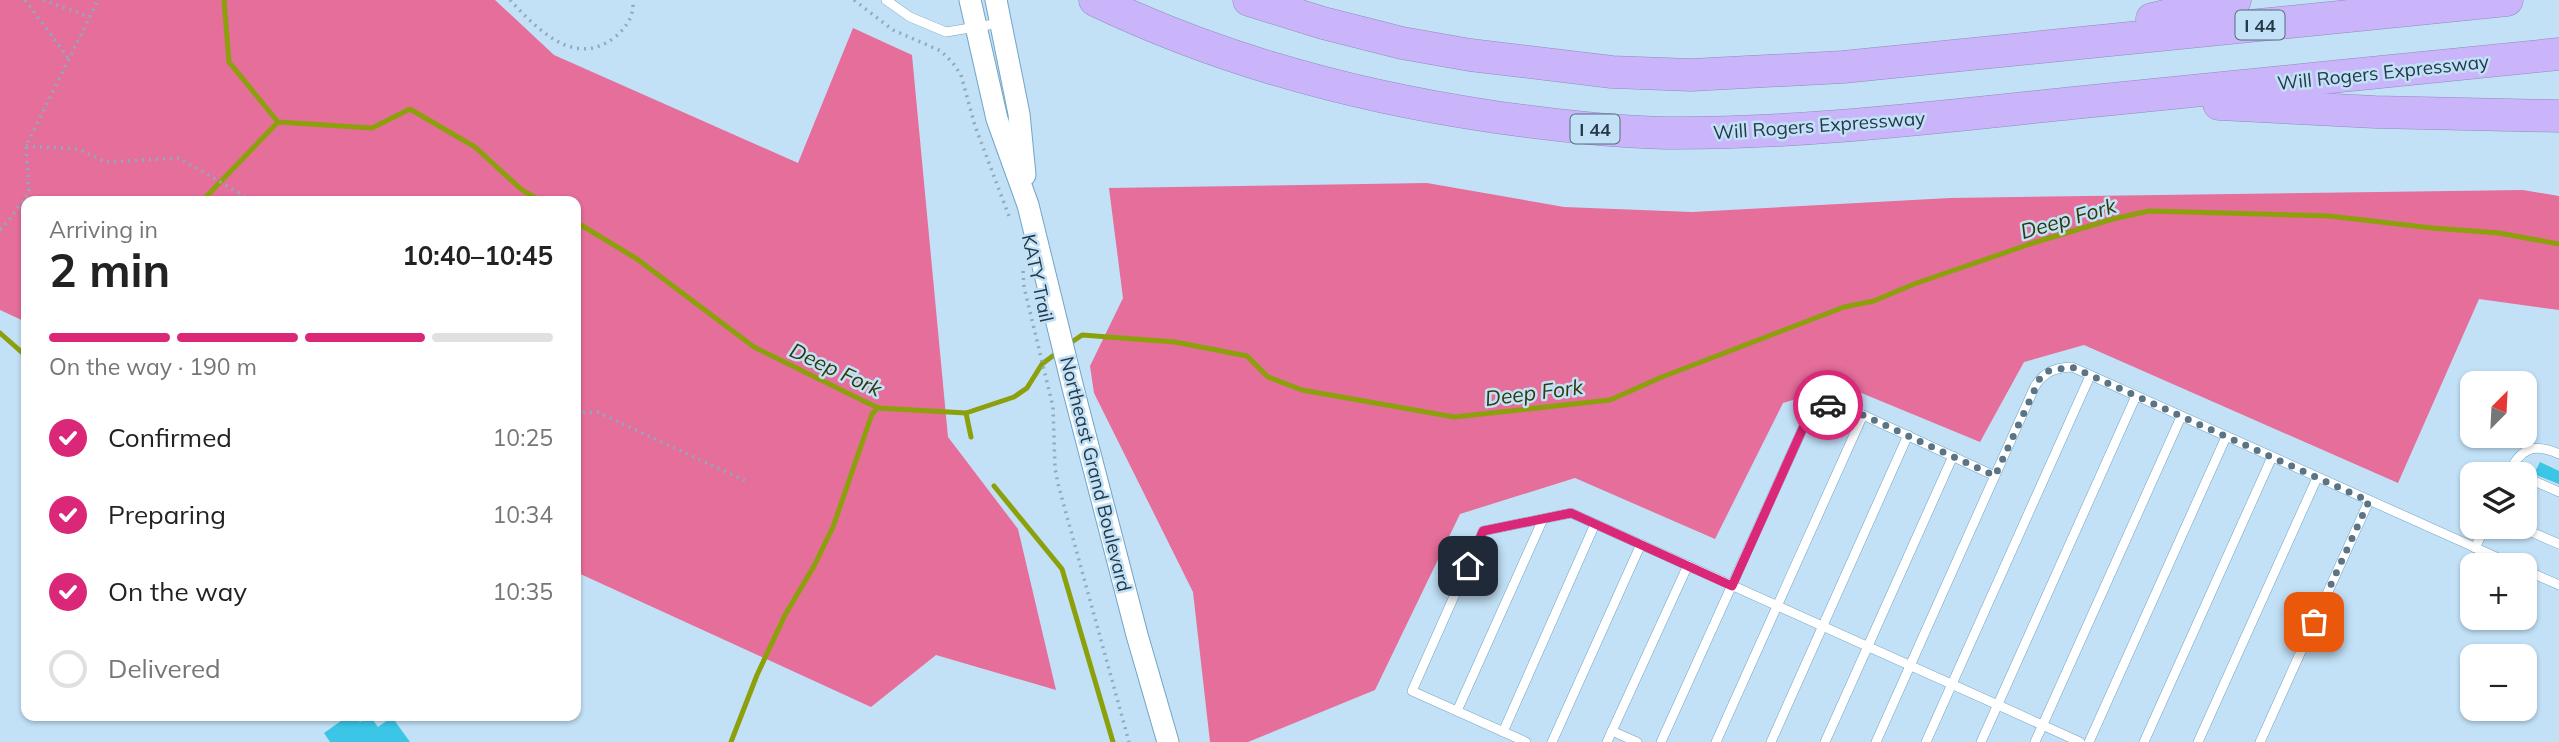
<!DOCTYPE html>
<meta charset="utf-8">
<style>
body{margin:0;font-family:Mulish,sans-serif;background:#f6f6f6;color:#222;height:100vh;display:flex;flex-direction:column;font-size:26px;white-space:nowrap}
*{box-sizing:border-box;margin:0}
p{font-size:23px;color:#767676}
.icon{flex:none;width:38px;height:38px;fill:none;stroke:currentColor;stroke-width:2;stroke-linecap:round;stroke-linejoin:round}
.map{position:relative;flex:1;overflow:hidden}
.panel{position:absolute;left:21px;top:196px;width:560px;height:525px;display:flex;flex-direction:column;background:#fff;border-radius:14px;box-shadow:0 2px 5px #0004}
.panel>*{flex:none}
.needle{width:46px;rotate:24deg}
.buttons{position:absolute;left:2460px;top:371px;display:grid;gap:14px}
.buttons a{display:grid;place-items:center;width:77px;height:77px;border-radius:14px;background:#fff;box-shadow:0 2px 5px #0004;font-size:35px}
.pin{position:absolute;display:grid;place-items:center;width:60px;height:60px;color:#fff;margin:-30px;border-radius:14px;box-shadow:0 4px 10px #0006}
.courier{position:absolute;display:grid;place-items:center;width:70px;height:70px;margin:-35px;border:5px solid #db2777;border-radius:50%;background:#fff;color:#222;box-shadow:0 2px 9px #0007}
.summary em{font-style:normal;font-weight:700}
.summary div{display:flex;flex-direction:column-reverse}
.summary{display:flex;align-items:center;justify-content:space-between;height:119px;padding:0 28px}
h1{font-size:46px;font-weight:700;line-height:52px}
.bar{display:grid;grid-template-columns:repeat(4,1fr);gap:10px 7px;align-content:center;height:84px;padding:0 28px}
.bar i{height:9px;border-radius:5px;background:#e0e0e0}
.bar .active{background:#db2777}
.bar p{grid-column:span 4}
ol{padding:0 28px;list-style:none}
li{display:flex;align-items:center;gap:21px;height:77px}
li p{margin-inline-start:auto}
li .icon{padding:7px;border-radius:50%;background:#db2777;color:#fff;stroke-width:4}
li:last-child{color:#767676}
li i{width:38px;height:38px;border:4px solid #e0e0e0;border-radius:50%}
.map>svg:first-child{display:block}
.forest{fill:#e56e9a}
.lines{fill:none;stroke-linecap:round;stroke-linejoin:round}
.stream{stroke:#8ca00b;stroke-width:5}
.building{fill:#3bc5e7}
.service-casing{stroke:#71a4c6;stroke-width:10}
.tertiary-casing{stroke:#71a4c6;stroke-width:23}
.motorway-casing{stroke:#908abb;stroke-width:33}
.path{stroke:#8eaabd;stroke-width:3.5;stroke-dasharray:2 5;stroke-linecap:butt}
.service{stroke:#fff;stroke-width:9}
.tertiary{stroke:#fff;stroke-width:21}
.motorway{stroke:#cab5fa;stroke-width:32}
.done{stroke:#5b7485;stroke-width:7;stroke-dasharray:0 12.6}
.route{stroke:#db2777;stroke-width:9}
.labels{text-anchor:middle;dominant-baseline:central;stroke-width:5;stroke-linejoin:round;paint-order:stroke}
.shield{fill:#c2e1f7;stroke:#536b7c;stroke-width:2}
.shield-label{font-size:18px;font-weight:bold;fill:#233947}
.street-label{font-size:19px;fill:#233947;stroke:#c2e1f7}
.water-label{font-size:21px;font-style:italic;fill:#323a04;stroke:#c2e1f7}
</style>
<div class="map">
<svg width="2559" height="742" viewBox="0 0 2559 742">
<rect width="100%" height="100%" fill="#c2e1f7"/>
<g class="forest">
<path d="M0,0H495L554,55L798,163L853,28L912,55L948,437L1018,529L1056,690L936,655L871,707L576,572V201H26V322L0,310Z"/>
<path d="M1427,183L1564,207L1692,212L1950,198L2523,190L2559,196V310L2479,299L2398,483L2084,345L2024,362L1980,442L1842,385L1783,403L1715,539L1575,478L1460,514L1375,690L1248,742H1210L1193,592L1094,393L1090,366L1123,298L1109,188Z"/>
</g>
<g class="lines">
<g class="stream">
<path d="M224,0L229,62L278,122"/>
<path d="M278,122L372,128L410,109L475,147L522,190L541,201"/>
<path d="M202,201L278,122"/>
<path d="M576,222L637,259L754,347L878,408L966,413L1014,397L1027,388L1042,364L1058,352"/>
<path d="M0,333L26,356"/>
<path d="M1069,344L1082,335L1175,342L1247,356L1268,377L1302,390L1454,417L1610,400L1662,377L1844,307L1874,301L1914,284L2036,242L2113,219L2149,211L2329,216L2432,228L2499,233L2559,244"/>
<path d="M966,413L971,437"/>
<path d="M994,486L1062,569L1113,742"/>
<path d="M731,742L757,675L785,615L814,566L833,527L872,414L878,408"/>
</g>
</g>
<g class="building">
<path d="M2540,462L2559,471V484L2534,474Z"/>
<path d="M348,716H355L360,722L370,716L378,727L392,717L410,742H330L324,733Z"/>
</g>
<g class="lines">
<g class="service-casing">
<g id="service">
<path d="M886,0L910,17L946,32L1000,23"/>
<path d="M2508,474C2520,449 2533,442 2559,454"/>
<path d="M2525,477L2559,492"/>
<path d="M2520,527L2559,544"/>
<path d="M2475,548L2485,527"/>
<path d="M2525,570L2559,585"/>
<path d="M1457,711L1543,519"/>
<path d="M1612,731L1637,742"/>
<path d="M1503,732L1595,524"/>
<path d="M1526,742L1412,691L1483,531L1571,513L2080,742"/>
<path d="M1552,742L1641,544"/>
<path d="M1607,742L1688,565"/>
<path d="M1661,742L1807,419C1816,409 1824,406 1837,403L1995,476"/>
<path d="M1716,742L1863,415"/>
<path d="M1771,742L1908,435"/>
<path d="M1825,742L1953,456"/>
<path d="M1876,742L2035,386C2045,371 2055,368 2072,367L2514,565"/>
<path d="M1926,742L2090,376"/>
<path d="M1981,742L2136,396"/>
<path d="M2035,742L2181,417"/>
<path d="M2089,742L2226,437"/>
<path d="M2144,742L2272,457"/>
<path d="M2198,742L2317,478"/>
<path d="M2260,742L2369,501"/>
</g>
</g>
<g class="tertiary-casing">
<g id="tertiary">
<path d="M970,0L997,119L1028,205L1074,392L1137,635L1168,742"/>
<path d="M996,0L1019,114L1025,175"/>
</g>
</g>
<g class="motorway-casing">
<g id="motorway">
<path d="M1095,0C1220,60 1358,97 1495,117C1552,125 1609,132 1666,133C1805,134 1945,116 2083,102C2242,86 2400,70 2559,54"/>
<path d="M1249,0L1323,23L1402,43L1470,55L1612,72L1691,75L1843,67L2507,0"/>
<path d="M2152,19L2235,0"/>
<path d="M2219,104L2375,112L2559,116"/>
</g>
</g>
<g class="path">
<path d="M25,0L69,59"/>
<path d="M43,0L90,17"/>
<path d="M510,0C537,29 575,69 615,37C627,27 634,16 633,0"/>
<path d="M854,0L893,30L941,51L953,63L961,75L975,126L1009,216"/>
<path d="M26,146L78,149L106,162L179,158L253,201"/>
<path d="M0,229H2L29,193L26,146L98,0"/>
<path d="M1023,271L1024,287L1053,407L1055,468L1058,484L1129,742"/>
<path d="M576,413L597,412L748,482"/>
</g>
<use href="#service" class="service"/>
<use href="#tertiary" class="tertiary"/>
<use href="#motorway" class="motorway"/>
</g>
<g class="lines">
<path class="done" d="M1828,405L1837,403L1995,476L2040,378L2048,371L2072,367L2369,501L2314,622"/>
<path class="route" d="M1468,566L1483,531L1571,513L1732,586L1807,419L1814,411L1828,405"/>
</g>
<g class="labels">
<g class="shield">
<rect x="2235.5" y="10.5" width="49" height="29" rx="5"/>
<rect x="1570.5" y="114.5" width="49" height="29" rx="5"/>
</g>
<g class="shield-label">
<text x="2260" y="25">I 44</text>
<text x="1595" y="129">I 44</text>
</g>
<g class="street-label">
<text transform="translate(2383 72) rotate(-6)">Will Rogers Expressway</text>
<text transform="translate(1819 125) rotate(-4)">Will Rogers Expressway</text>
<text transform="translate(1038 278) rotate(78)">KATY Trail</text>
<text transform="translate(1096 474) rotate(76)">Northeast Grand Boulevard</text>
</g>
<g class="water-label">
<text transform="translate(2068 218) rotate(-16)">Deep Fork</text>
<text transform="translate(836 369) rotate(25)">Deep Fork</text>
<text transform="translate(1534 392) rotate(-7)">Deep Fork</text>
</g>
</g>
</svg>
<div class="buttons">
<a><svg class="needle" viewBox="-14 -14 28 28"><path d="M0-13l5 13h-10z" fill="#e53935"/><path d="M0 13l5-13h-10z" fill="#767676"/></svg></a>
<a><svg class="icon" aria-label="layers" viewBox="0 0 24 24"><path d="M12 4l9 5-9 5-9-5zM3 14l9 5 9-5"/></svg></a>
<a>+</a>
<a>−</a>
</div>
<div class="pin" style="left:2314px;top:622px;background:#ea580c"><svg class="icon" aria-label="bag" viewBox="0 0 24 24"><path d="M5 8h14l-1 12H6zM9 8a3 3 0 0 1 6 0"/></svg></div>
<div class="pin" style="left:1468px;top:566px;background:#1f2937"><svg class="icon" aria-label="home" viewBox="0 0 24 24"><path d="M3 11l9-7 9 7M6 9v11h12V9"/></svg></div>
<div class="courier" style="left:1828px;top:405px"><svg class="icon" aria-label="car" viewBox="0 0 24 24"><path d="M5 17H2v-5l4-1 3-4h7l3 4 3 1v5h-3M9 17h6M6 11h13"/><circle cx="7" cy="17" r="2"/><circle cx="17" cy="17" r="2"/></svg></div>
<section class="panel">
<div class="summary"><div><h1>2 min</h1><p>Arriving in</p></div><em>10:40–10:45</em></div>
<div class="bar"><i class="active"></i><i class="active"></i><i class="active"></i><i></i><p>On the way · 190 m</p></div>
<ol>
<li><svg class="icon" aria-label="check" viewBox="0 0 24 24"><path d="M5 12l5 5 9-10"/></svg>Confirmed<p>10:25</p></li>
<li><svg class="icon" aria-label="check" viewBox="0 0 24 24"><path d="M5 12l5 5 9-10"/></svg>Preparing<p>10:34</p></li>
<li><svg class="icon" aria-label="check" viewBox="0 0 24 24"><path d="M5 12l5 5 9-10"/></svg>On the way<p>10:35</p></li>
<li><i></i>Delivered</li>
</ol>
</section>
</div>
